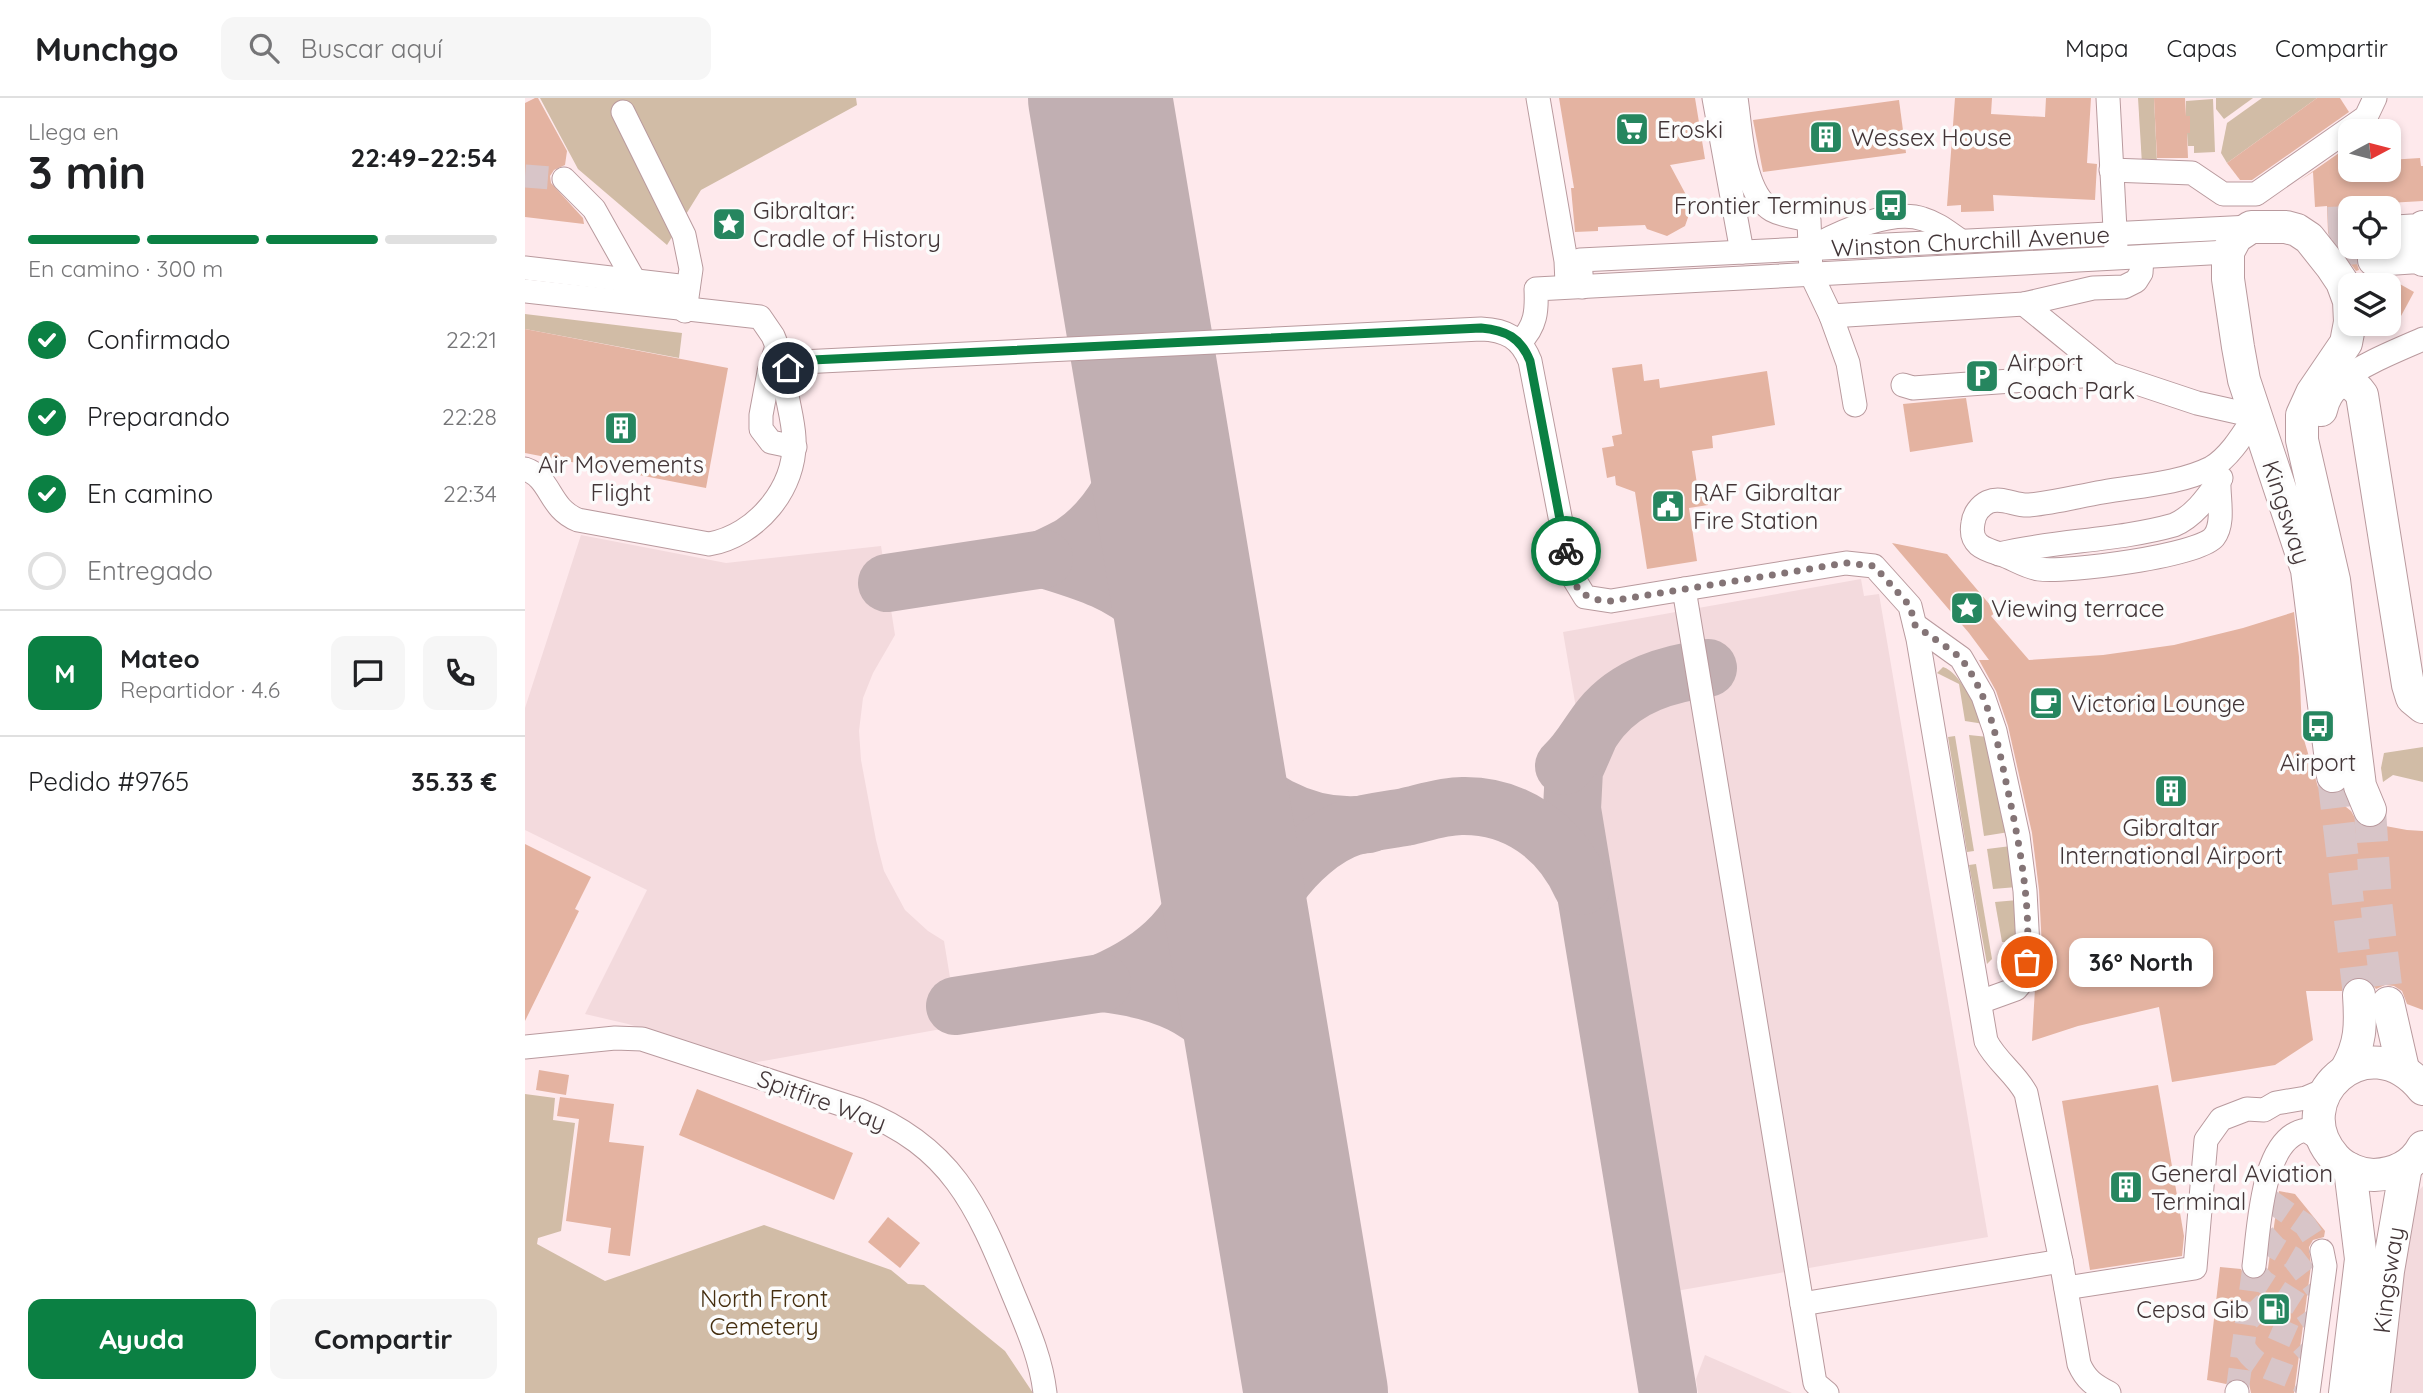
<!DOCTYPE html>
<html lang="es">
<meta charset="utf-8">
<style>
body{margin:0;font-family:Quicksand,sans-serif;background:#f6f6f6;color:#202124;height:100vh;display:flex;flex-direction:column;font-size:26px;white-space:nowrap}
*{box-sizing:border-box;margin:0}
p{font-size:23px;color:#757577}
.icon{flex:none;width:38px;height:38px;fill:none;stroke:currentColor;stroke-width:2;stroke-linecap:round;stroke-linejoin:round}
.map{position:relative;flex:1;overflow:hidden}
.side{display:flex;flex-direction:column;background:#fff;width:525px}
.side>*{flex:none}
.needle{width:46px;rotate:83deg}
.tools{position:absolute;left:1813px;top:21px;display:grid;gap:14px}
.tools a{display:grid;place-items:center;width:63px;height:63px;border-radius:14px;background:#fff;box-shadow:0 4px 10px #0003;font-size:35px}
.pin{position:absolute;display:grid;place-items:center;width:60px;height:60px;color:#fff;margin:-30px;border:4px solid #fff;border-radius:50%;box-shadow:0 2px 7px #0007}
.courier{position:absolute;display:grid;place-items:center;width:70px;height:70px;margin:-35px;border:5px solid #0b8043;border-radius:50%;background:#fff;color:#222;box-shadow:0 2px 9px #0007}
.bubble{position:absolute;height:49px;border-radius:14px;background:#fff;box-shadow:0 4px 10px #0003;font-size:23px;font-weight:700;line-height:49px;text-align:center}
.overview em{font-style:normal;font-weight:700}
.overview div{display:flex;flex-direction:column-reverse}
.overview{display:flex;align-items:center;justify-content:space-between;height:119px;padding:0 28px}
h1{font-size:46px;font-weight:700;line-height:52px}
.bar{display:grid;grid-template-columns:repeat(4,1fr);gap:10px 7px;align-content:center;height:84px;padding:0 28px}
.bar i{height:9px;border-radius:5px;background:#e0e0e0}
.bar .on{background:#0b8043}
.bar p{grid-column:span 4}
.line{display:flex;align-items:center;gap:18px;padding:0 28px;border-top:2px solid #e0e0e0}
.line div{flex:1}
.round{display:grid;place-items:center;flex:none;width:74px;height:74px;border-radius:14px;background:#f6f6f6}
ol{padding:0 28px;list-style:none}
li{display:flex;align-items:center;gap:21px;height:77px}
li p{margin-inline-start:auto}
li .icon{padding:7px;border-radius:50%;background:#0b8043;color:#fff;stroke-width:4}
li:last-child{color:#757577}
li i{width:38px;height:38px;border:4px solid #e0e0e0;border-radius:50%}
.action{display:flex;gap:14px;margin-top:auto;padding:14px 28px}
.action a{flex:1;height:80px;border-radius:14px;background:#0b8043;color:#fff;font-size:28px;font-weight:700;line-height:80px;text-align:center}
.action a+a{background:#f6f6f6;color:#202124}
header{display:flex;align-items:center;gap:42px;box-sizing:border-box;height:98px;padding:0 35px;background:#fff;border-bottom:2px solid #e0e0e0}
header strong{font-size:33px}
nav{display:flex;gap:38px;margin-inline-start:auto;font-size:24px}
.search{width:490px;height:63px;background:#f6f6f6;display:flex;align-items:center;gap:18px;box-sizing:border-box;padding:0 24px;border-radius:14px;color:#757577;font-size:26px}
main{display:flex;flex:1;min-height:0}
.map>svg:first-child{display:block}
.built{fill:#f3dadd}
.green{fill:#d1bca6}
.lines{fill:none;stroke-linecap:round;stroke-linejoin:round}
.taxiway{stroke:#c1afb2;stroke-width:58}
.runway{stroke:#c1afb2;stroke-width:144}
.building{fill:#e4b3a1}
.minor-tunnel{stroke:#d8c5c8;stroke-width:23;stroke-dasharray:23 11;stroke-linecap:butt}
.highway-tunnel{stroke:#d8c5c8;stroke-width:32;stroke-dasharray:32 16;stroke-linecap:butt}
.minor-casing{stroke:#b99a9e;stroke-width:25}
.highway-casing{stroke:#b99a9e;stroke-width:34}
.minor{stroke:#fff;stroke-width:23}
.highway{stroke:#fff;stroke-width:32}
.done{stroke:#847476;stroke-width:7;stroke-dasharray:0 12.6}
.route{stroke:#0b8043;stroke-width:9}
.labels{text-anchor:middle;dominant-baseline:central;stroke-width:7;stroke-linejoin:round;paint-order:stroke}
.poi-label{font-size:24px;fill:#423537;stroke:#fcfcfc;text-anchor:start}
.street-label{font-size:24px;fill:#423537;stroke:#fcfcfc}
.park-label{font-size:24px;fill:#452e0f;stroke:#fcfcfc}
</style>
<header>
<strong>Munchgo</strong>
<div class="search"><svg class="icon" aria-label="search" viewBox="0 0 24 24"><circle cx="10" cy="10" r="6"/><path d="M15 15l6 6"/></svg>Buscar aquí</div>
<nav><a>Mapa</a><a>Capas</a><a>Compartir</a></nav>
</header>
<main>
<section class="side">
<div class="overview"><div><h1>3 min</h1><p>Llega en</p></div><em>22:49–22:54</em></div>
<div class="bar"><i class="on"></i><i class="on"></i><i class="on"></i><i></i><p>En camino · 300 m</p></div>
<ol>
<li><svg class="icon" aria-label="check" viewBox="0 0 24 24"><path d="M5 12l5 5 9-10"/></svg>Confirmado<p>22:21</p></li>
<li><svg class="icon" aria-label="check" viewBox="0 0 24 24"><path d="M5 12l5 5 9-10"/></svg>Preparando<p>22:28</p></li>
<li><svg class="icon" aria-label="check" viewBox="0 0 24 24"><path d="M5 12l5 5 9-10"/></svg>En camino<p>22:34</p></li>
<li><i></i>Entregado</li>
</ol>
<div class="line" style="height:126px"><b class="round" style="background:#0b8043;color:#fff">M</b><div><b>Mateo</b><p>Repartidor · 4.6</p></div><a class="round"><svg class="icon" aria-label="chat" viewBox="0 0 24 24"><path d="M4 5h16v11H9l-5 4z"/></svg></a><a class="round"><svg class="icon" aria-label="phone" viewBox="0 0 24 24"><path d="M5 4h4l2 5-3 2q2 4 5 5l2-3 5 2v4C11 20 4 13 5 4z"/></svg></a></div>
<div class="line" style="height:91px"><div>Pedido #9765</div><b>35.33 €</b></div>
<div class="action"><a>Ayuda</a><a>Compartir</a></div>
</section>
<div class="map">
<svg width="1898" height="1295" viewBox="0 0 1898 1295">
<rect width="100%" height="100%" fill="#fee9ec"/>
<g class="built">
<path d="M56,437L201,465L356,448L370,537L348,575L338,600L334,633L336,662L351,742L359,773L380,812L403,833L419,843L433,928L227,965L103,926L60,916L122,792L0,732V610Z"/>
<path d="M1336,481L1339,498L1354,496L1463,1139L1151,1193L1038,534Z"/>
<path d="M1898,1088V1295H1864L1885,1110L1891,1096Z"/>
<path d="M1180,1257L1267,1295H1173L1171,1281Z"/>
</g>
<g class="green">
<path d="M15,0H331L332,7L176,92L142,147L53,71Z"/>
<path d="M1613,0H1629L1632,65L1617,66Z"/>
<path d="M1691,0H1728L1699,21L1691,11Z"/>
<path d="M1737,0H1792L1702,65L1696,55L1702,25Z"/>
<path d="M1688,1L1690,54L1669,55V48H1663L1662,35H1665V19L1661,18V3Z"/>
<path d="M0,216L157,235L154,260L0,231Z"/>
<path d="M1418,569C1435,574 1451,610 1459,626L1440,623L1434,586L1412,575Z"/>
<path d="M1444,637L1463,639L1484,734L1459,738Z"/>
<path d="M1430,638L1449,753L1442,754L1423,639Z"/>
<path d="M1898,649V684L1868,677L1858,684L1856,670L1859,655Z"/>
<path d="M1486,748L1492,789L1468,791L1462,751Z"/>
<path d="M1451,766L1467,861L1462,866L1444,767Z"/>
<path d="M1493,802L1495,844H1477L1470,804Z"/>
<path d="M0,996L30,1000L28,1022L50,1025L36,1133L13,1140L12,1146L80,1183L239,1127L366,1172L383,1186L399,1187L480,1253L508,1295H0Z"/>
</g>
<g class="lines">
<g class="taxiway">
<path d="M619,264C619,285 620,308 617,329C611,373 586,420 548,446C539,452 528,456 519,461C557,473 594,483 623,511C641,528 664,564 673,587C680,605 682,625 690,643C715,700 784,734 844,726"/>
<path d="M362,485L519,461"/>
<path d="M1063,640L1049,672L1047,711L1143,1295"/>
<path d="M1039,668C1055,654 1063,636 1076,620C1103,587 1143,576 1183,570"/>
<path d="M694,713C691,729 690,745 686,761C674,824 633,861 577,885C636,892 681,908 716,960C728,977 736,999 745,1018"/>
<path d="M430,908L577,885"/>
<path d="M730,926C728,878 725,830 754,788C771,764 799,738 827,729C844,724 863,722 880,719C898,715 918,708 937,708C991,707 1035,739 1057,788"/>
</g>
<path class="runway" d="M575,0L791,1295"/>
</g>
<g class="building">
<path d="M10,0H13L42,53L40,67L29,72L25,78L26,85L58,120L59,126L0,119V5Z"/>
<path d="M1034,0H1170L1180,61L1145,67L1167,108L1160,128L1142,138L1122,131L1120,127L1073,129V133L1050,134L1046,90H1049Z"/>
<path d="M1430,0H1467L1466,16L1520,19L1521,0H1566L1562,65L1572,66L1570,102L1468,97L1469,113L1436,114V107L1422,108Z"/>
<path d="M1629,0H1660L1661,18H1665V35H1662L1663,60H1632Z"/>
<path d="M1792,0H1815L1824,14L1727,82H1715L1702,65Z"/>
<path d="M1374,2L1381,55L1238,74L1228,22Z"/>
<path d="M1814,55H1825V72H1864V62L1895,60L1896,68H1898V103L1846,106V110H1825V149H1837L1832,155L1831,163L1834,172L1831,173L1803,135L1802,108L1790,109L1788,74L1774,83Z"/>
<path d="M1873,185L1889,194L1876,218L1864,211V202Z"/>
<path d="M0,231L203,270L181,390L0,355Z"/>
<path d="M1117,266L1119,283L1134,281L1135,290L1242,273L1250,327L1187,338L1188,350L1167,353L1172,386L1179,385L1183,407L1164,410L1172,463L1122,471L1110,394L1091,387L1090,378L1082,380L1077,350L1089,348L1087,338L1097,336L1087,270Z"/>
<path d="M1441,300L1448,344L1385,354L1378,306Z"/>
<path d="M1367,445L1422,456L1471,514L1466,518L1504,562L1578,557L1649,547L1718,530L1769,514L1774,559L1777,635L1793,689L1805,696L1826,713L1834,727L1843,730L1855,727L1882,732L1898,733V912L1882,906L1877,893L1869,888L1860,887L1851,891L1843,881L1834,879L1823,882L1817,893H1781L1788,942L1750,967L1647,984L1634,909L1553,928L1507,943L1510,890L1515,880L1517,850L1514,792L1507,735L1483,628L1471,593L1454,562H1464L1444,535Z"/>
<path d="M0,746L66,779L50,811L54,813L0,923Z"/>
<path d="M14,972L44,977L41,997L11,992Z"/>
<path d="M1633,987L1659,1138L1657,1158L1565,1172L1537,1003Z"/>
<path d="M172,991L328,1055L309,1102L154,1037Z"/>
<path d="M35,999L89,1006L84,1044L119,1048L105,1158L83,1155L86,1130L41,1123L54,1021L32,1018Z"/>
<path d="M1754,1093L1770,1096L1800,1133L1799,1139L1788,1142L1784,1149L1786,1168L1769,1295H1726L1724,1286L1718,1282L1711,1280L1701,1286L1682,1282L1695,1169L1716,1171L1720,1179L1727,1182L1734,1181L1740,1177L1743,1170Z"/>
<path d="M363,1119L395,1145L375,1170L343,1144Z"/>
</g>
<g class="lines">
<g class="minor-tunnel">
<path d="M0,78L39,81"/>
<path d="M1744,1102L1780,1127L1797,1153"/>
<path d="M1739,1137L1751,1150L1768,1160L1792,1191"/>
<path d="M1728,1172L1739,1184L1778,1209L1788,1223"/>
<path d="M1724,1205L1747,1229L1770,1239L1783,1253"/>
<path d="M1718,1247C1732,1275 1757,1270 1779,1286"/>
<path d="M1712,1294L1729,1168"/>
</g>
<g class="highway-tunnel">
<path d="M1803,125L1825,124"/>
<path d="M1808,152L1849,149"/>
<path d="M1808,678L1834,897"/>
<path d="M1845,712L1851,803L1863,905"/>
</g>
<g class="minor-casing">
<g id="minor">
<path d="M1013,0L1041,163L1042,186"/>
<path d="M1189,0L1217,154"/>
<path d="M1211,0C1216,31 1217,95 1247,112C1258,118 1272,119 1284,122L1286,176L1306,218L1323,265L1330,307"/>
<path d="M1583,0L1591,150"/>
<path d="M98,14L159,137L166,171L160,213"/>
<path d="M1586,72L1667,75L1698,96H1731L1841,19L1850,0"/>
<path d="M39,81L69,111L109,182"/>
<path d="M1293,146C1320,132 1368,111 1398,121C1412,125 1424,135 1436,143"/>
<path d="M0,170L163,189"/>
<path id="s1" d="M1057,189L1055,162L1726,129"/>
<path d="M0,193L235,219L248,238L252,248L244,274L236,317V331L246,344L270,349"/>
<path d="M1499,206L1585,276L1672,305L1730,318C1719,335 1705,359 1686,370C1654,386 1612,388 1578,394C1554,398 1529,405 1504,407C1490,408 1477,398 1463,404C1455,408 1449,416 1448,425C1444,446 1458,451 1475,456C1488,460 1500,469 1514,471C1540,475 1674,458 1689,439C1700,425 1693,399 1694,382"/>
<path d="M1306,218L1499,206L1568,190L1599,189L1611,183L1616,175L1617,159"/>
<path d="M995,244C1011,228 1012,213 1011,191L1703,154"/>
<path d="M1812,285C1838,266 1868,254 1898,241"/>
<path d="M1378,287L1388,290L1585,276"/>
<path d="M0,371C27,380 23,410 53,422L184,446C231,438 272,390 269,340C268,318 260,297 259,275L268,266L276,264L956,231C981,232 996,240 1005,263L1046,476L1060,499L1086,503L1159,491L1290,1285L1302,1295"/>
<path d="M1474,456C1532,442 1592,443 1649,427C1670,418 1683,398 1696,380"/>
<path d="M1159,491L1321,465L1349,468L1385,508L1393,541L1461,943C1471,963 1490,975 1501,995L1536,1163L1554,1266C1561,1282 1569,1287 1584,1295"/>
<path d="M1390,527L1436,560L1458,598L1470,633L1493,738L1500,793L1503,849L1501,879L1491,891L1455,904"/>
<path d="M0,949L90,940L117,941L334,1012C426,1048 452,1107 487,1193C501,1227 516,1259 520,1295"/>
<path d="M1729,1168C1734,1132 1736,1039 1781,1032L1798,1043"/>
<path d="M1541,1190L1670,1170L1681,1042L1696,1021L1722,1011L1739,1012L1751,1005L1781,1000L1802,991"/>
<path d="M1277,1206L1536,1163"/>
<path d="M1712,1294V1295"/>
<path d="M1783,1295L1800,1168L1797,1153"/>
</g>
</g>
<g class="highway-casing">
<g id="highway">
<path d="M1864,134L1895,132L1898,129"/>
<path d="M1849,162L1893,159L1898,162"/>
<path d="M1796,312C1801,288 1820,272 1837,297L1883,587L1887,600L1898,609"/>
<path d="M1808,678L1782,472L1719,282L1713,249L1703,181V154L1711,139L1726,129H1761L1772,132L1784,140L1807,169L1817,184L1824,203L1825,224L1821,245L1787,295L1777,317V342L1809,482L1835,688L1845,712"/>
<path d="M1863,905L1878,971"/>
<path d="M1821,972C1836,946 1836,927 1834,897"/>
<path d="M1898,991C1842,922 1758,1003 1810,1060C1819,1070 1835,1077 1849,1077C1869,1076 1888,1068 1898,1049"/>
<path d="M1820,1295L1836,1161L1825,1071"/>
<path id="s2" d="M1849,1295L1863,1173L1881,1068"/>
</g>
</g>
<use href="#minor" class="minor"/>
<use href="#highway" class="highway"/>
</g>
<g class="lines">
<path class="done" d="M1041,453C1047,484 1050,502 1086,503L1321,465L1349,468L1385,508L1390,527C1400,535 1431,554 1437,562C1466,600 1473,648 1483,693C1495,749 1506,806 1502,864"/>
<path class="route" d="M263,270L268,266L287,262L956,230C981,232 996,240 1005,263L1041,453"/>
</g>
<defs>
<g id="supermarket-square" transform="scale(1.75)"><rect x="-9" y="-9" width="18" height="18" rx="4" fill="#26865f" stroke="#fcfcfc"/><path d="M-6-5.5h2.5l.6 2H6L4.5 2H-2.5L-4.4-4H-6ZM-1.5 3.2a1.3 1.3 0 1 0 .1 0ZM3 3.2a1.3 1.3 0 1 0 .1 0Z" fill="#fff"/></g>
<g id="building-square" transform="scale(1.75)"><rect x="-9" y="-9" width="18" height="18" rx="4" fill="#26865f" stroke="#fcfcfc"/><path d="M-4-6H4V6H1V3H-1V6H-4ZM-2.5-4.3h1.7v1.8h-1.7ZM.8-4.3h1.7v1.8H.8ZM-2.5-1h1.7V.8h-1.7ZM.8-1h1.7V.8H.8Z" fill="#fff"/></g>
<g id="bus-square" transform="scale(1.75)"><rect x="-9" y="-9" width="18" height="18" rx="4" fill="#26865f" stroke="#fcfcfc"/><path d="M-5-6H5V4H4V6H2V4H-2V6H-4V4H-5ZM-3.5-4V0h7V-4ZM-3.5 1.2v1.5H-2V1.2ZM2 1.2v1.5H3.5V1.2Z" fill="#fff"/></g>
<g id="sight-square" transform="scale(1.75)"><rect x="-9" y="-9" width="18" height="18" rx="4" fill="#26865f" stroke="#fcfcfc"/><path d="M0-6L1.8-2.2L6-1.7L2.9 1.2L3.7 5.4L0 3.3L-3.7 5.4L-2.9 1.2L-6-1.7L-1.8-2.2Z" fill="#fff"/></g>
<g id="parking-square" transform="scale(1.75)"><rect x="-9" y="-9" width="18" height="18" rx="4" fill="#26865f" stroke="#fcfcfc"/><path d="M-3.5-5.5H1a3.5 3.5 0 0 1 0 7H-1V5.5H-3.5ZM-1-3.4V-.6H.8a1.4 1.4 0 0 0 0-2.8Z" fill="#fff"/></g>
<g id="civic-square" transform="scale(1.75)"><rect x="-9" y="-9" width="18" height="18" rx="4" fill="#26865f" stroke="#fcfcfc"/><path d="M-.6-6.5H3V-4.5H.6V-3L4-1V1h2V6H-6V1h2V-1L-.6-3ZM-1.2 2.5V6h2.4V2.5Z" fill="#fff"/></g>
<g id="cafe-square" transform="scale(1.75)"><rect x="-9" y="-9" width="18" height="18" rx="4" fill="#26865f" stroke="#fcfcfc"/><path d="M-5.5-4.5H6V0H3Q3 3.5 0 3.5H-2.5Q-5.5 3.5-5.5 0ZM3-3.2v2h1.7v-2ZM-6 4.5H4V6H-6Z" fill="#fff"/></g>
<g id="fuel-square" transform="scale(1.75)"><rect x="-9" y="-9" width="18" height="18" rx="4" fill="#26865f" stroke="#fcfcfc"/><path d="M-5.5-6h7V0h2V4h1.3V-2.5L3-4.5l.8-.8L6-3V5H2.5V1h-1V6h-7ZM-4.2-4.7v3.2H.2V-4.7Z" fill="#fff"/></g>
</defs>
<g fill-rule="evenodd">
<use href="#supermarket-square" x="1107" y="31"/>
<use href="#building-square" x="1301" y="39"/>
<use href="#bus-square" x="1366" y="107"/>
<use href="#sight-square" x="204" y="126"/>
<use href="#parking-square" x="1457" y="278"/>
<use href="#building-square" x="96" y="330"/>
<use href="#civic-square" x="1143" y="408"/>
<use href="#sight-square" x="1442" y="510"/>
<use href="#cafe-square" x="1521" y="605"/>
<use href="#bus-square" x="1793" y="628"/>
<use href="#building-square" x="1646" y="693"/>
<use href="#building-square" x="1601" y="1089"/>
<use href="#fuel-square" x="1749" y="1211"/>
</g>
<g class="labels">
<g class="poi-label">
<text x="1132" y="31">Eroski</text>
<text x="1326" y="39">Wessex House</text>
<text x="1342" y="107" text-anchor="end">Frontier Terminus</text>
<text x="228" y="112">Gibraltar:<tspan x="228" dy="28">Cradle of History</tspan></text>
<text x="1482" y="264">Airport<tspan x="1482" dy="28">Coach Park</tspan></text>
<text x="96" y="366" text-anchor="middle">Air Movements<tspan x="96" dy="28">Flight</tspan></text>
<text x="1168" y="394">RAF Gibraltar<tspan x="1168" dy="28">Fire Station</tspan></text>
<text x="1466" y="510">Viewing terrace</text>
<text x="1546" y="605">Victoria Lounge</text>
<text x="1793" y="664" text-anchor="middle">Airport</text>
<text x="1646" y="729" text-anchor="middle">Gibraltar<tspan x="1646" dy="28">International Airport</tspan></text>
<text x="1626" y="1075">General Aviation<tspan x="1626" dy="28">Terminal</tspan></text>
<text x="1724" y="1211" text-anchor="end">Cepsa Gib</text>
</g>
<g class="street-label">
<text stroke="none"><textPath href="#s1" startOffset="418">Winston Churchill Avenue</textPath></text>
<text transform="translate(1762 414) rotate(72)">Kingsway</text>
<text transform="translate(297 1002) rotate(20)">Spitfire Way</text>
<text stroke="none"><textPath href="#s2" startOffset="114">Kingsway</textPath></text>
</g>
<g class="park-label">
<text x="239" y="1200">North Front<tspan x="239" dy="28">Cemetery</tspan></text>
</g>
</g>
</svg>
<div class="tools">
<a><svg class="needle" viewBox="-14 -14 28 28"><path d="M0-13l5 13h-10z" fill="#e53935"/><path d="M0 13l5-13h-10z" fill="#757577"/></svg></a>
<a><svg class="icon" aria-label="locate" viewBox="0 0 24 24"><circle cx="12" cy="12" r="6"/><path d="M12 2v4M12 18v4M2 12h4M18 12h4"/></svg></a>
<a><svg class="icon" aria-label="layers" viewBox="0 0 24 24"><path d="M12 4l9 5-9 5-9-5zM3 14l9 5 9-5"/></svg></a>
</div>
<div class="pin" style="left:1502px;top:864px;background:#ea580c"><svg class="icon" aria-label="bag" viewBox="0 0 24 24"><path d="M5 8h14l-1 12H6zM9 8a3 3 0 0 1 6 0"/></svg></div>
<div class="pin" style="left:263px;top:270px;background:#1f2937"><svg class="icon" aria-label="home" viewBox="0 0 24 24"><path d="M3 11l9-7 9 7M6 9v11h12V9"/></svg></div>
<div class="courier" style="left:1041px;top:453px"><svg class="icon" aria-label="bike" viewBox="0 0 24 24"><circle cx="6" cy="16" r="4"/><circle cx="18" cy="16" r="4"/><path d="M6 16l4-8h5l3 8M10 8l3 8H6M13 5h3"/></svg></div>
<div class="bubble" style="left:1544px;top:840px;width:144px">36° North</div>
</div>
</main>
